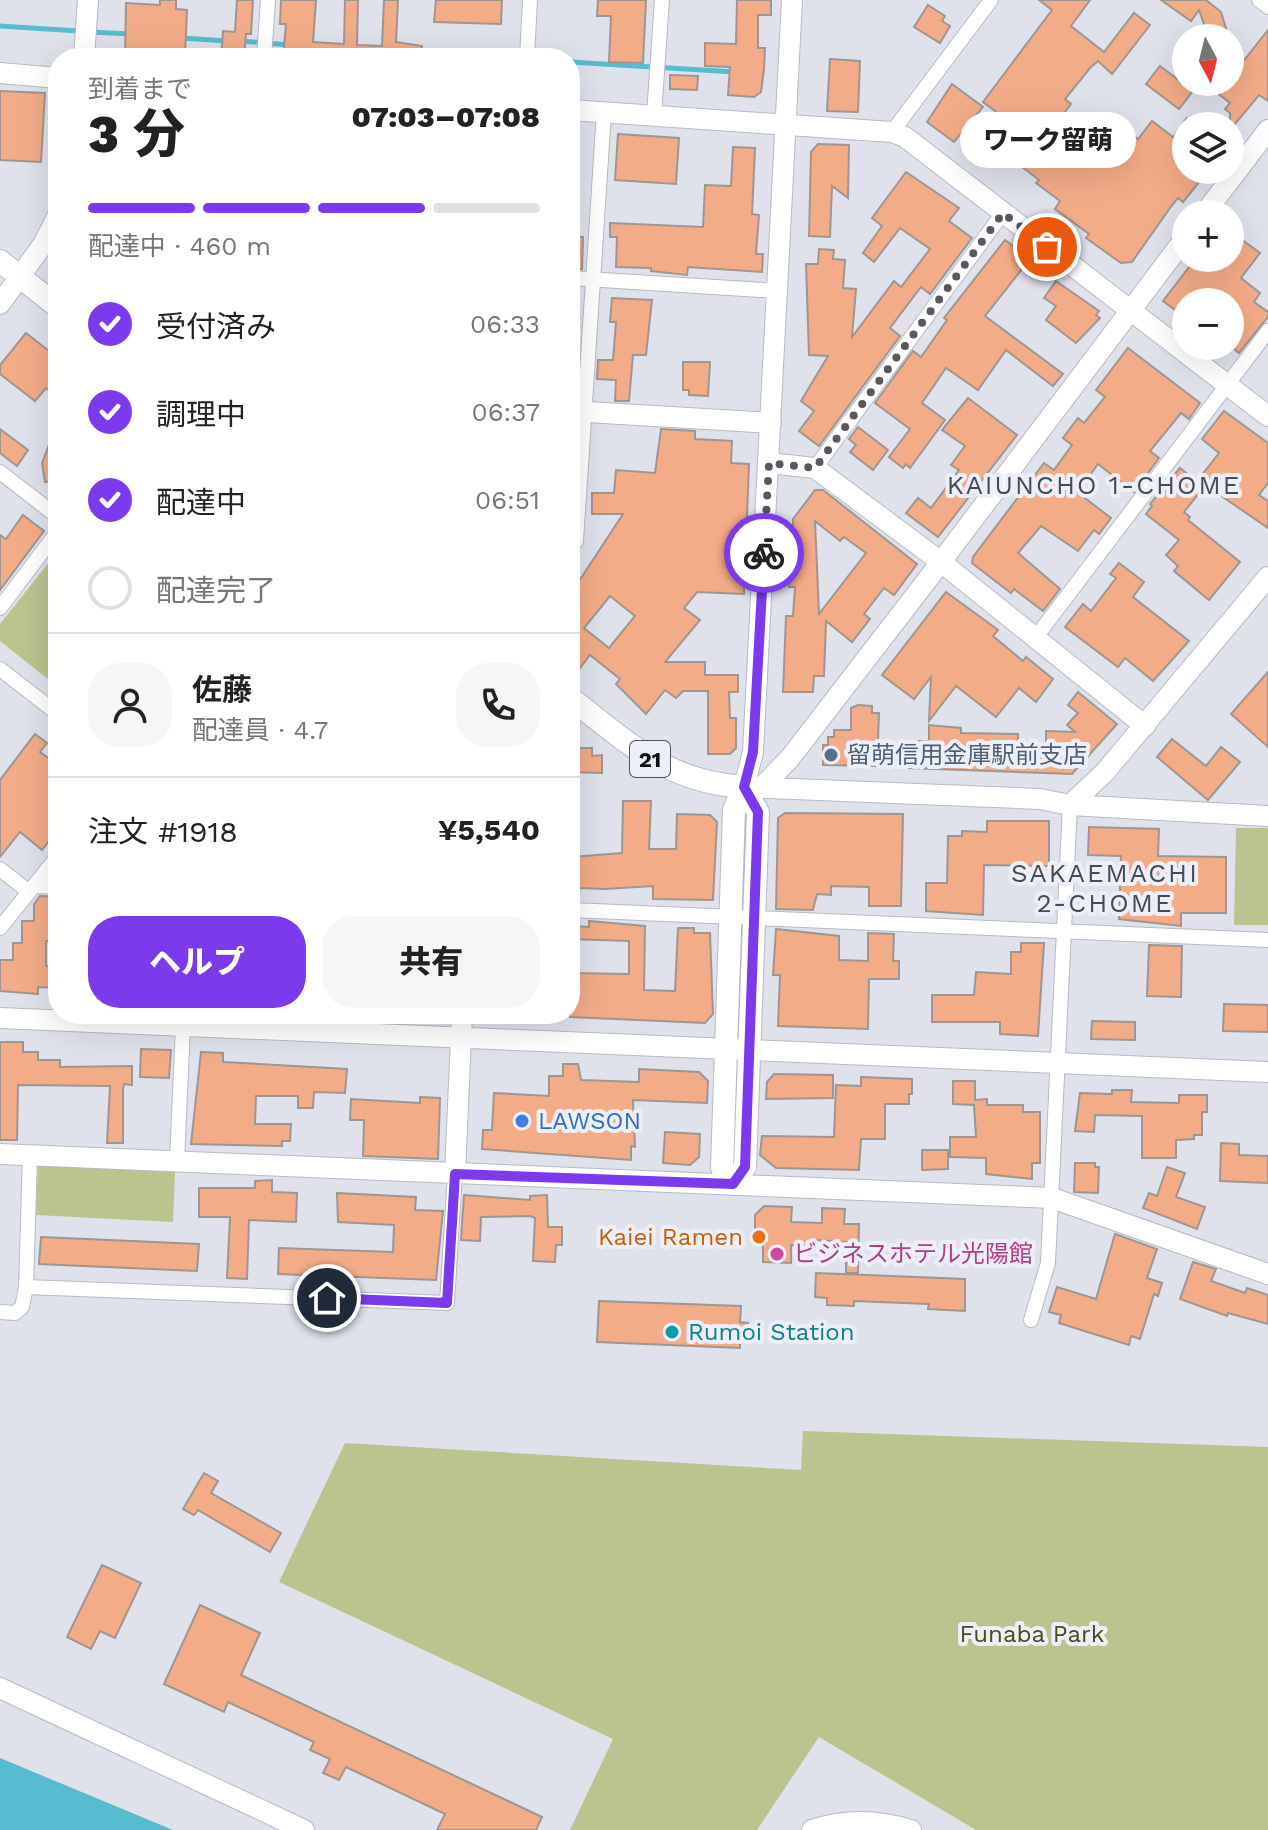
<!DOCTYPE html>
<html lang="ja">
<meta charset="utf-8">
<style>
body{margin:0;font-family:"Work Sans","Noto Sans JP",sans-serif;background:#f6f6f6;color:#222;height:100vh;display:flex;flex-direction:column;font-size:30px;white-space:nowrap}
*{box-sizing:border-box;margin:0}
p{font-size:26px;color:#767676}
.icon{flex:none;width:44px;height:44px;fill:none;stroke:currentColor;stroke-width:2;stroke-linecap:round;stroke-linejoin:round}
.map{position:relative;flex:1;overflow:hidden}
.drawer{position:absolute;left:48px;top:48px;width:532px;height:976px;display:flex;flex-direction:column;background:#fff;border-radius:32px;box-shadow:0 8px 32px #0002}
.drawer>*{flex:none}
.needle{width:52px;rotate:173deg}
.fabs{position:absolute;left:1172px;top:24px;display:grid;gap:16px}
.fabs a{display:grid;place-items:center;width:72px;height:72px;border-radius:50%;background:#fff;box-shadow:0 8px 32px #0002;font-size:40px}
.pin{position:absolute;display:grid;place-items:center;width:68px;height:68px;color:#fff;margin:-34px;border:4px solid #fff;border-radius:50%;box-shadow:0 2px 8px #0007}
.courier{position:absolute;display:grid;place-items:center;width:80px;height:80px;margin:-40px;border:6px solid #7c3aed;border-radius:50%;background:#fff;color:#222;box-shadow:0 2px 10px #0007}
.bubble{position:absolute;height:56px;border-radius:28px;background:#fff;box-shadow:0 8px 32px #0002;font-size:26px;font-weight:800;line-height:56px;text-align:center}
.head em{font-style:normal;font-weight:800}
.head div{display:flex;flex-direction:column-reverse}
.head{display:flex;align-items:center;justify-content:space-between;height:136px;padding:0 40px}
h1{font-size:52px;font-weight:800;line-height:60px}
.bar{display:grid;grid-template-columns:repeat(4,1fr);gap:12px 8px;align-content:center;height:96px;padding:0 40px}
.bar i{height:10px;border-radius:6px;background:#e0e0e0}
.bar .on{background:#7c3aed}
.bar p{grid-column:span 4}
.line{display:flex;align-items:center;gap:20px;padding:0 40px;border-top:2px solid #e0e0e0}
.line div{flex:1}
.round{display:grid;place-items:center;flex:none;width:84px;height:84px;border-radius:32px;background:#f6f6f6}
ol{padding:0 40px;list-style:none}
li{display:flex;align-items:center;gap:24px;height:88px}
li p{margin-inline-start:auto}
li .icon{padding:8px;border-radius:50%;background:#7c3aed;color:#fff;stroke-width:4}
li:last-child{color:#767676}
li i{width:44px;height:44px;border:4px solid #e0e0e0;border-radius:50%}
.primary-button{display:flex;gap:16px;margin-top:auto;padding:16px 40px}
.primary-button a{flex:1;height:92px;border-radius:32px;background:#7c3aed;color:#fff;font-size:32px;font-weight:800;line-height:92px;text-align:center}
.primary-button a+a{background:#f6f6f6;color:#222}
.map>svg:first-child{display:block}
.green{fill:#bbc38f}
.water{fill:#57bccf}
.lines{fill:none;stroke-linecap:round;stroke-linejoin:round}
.stream{stroke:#57bccf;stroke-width:5}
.building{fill:#f3ac88;stroke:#9f9691;stroke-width:2;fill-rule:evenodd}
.street-casing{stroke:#b7bac3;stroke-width:16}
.secondary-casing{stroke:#b7bac3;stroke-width:22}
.primary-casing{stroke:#b7bac3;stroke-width:24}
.street{stroke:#fff;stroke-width:14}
.secondary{stroke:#fff;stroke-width:20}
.primary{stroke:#fff;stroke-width:22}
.done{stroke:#57595e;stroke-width:8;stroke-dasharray:0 14.4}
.route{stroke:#7c3aed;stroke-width:10}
.service-dot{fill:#5c6f8a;stroke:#eceff8;stroke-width:3}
.shop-dot{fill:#3f7fe0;stroke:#eceff8;stroke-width:3}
.food-dot{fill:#e8710a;stroke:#eceff8;stroke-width:3}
.hotel-dot{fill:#d1479c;stroke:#eceff8;stroke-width:3}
.culture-dot{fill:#0f9aa8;stroke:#eceff8;stroke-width:3}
.labels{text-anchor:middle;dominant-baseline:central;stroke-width:8;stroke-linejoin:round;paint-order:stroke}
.shield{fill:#eceff8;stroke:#515257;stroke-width:2}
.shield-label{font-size:22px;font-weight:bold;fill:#0e0f12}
.service-label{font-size:24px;fill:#4e5e75;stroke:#eceff8;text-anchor:start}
.shop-label{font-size:24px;fill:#366cbe;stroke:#eceff8;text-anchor:start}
.food-label{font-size:24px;fill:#c56008;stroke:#eceff8;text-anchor:end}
.hotel-label{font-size:24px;fill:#b23c85;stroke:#eceff8;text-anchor:start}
.culture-label{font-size:24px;fill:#0d838f;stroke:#eceff8;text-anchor:start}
.park-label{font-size:24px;fill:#474d16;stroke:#eceff8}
.neighbourhood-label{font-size:26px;letter-spacing:2px;fill:#484a52;stroke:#eceff8}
</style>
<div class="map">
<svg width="1268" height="1830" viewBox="0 0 1268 1830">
<rect width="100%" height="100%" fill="#dfe2eb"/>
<g class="green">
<path d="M58,551V687L0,641V624Z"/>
<path d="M1236,828H1268V925H1234Z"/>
<path d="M38,1165L175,1172L173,1222L36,1215Z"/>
<path d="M803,1431L1268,1447V1830H976L819,1737L757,1830H570L613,1739L279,1582L345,1443L801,1470Z"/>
</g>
<path class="water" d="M0,1758L173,1830H0Z"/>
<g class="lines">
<g class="stream">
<path d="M0,26L79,31"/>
<path d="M89,32L131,34"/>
<path d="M181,38L227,41"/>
<path d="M241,41L290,45"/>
<path d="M416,52L507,58"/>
<path d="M570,62L735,72"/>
</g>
</g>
<g class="building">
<path d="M160,0H176V9L187,10L185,56L125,58L126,3L160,5Z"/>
<path d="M237,0H253L251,34H246L244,58H221L223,31L235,32Z"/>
<path d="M281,0H316L313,42L344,44L345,0H358L357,45L382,46L384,0H398L396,42L422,46V58H283L286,24H280Z"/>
<path d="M436,0H502L501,24L434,22Z"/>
<path d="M598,0H646L643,63L609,62L611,16H597Z"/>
<path d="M737,0H771V15H758V48H765L764,69L761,92L754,97L728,95L730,67L705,66V43L736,44Z"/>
<path d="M1039,0H1090L1071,26L1104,52L1134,13L1150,25L1112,74L1098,61L1090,68L1065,99L1071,104L1062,116L1092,139L1108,117L1138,139L1152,121L1173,137L1186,119V170H1209L1183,202L1178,198L1170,208L1132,262L1121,263L1086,238L1089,234L1055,209L1060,201L1036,183L1039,180L990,142L1007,120L983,102L1052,10Z"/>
<path d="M1161,0H1206L1221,12L1229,38H1209L1199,10L1191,21Z"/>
<path d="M928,5L945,16L942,21L950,26L940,43L914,27Z"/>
<path d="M1268,30V101L1259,95L1230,130V113L1225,109L1230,103L1216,92L1224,82H1230V75L1238,65L1241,74V64Z"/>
<path d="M830,59L860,61L858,112L827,111Z"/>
<path d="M1160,66L1193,91L1179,109L1146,84Z"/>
<path d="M670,75L698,76L697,90L670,89Z"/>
<path d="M952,84L983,107L954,142L927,122Z"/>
<path d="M0,91L45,93L41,162L0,160Z"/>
<path d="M618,134L679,138L676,184L615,180Z"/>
<path d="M818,144L849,145L848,198L832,186L830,237L809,236L811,152Z"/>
<path d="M733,147L755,148L752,214L759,215L756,254H763L762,272L688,267L687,275L651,271V268L616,267L617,237H610V223L703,227L705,185L731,186Z"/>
<path d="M906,172L959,208L949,221L972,238L930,294L921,287L890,328L900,336L819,446L799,431L814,411L801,401L828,356L809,355L806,264H818L819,249L834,250L833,259L845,260L843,288L856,289L852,337L894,281L901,287L930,249L900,228L874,262L863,253L882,226L872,218Z"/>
<path d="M1230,231L1260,253L1241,278L1260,293L1254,302L1268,312V317L1239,353L1230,346V302H1186V318L1163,301L1196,258H1230Z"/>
<path d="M570,237H583L582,269L570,268Z"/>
<path d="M1005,240L1030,259L985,316L1063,374L1053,386L1006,350L978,390L946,368L922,403L945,420L910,468L906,464L903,468L889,457L910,429L875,403L913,351L921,357L947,320L944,318Z"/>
<path d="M1056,281L1099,311L1096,315L1100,318L1076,343L1046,320L1056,306L1044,298Z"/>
<path d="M612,298L652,300L646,355H633L629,401H615L616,380L597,379L598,360H613L616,322H610Z"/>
<path d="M26,333L58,358V397L46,388L35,401L0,374V365Z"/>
<path d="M1128,348L1200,403L1189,419L1181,413L1150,451L1159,458L1134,492L1098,464L1080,489L1083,491L1081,495L1111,518L1099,534L1094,530L1078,551L1041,526L1018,553L1060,589L1043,611L1014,589L1011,593L972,563L973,557L1044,463L1054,470L1072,445L1063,438L1078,418L1084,423L1105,397L1096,390Z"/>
<path d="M683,362H710L708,396L689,395V390H683Z"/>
<path d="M968,398L1017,435L938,537L906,513L918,498L931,508L959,470L951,465L965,446L942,430Z"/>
<path d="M1224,411L1268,443V483L1259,495L1268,501V528L1198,480L1219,453L1202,439Z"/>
<path d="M57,424L58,480L45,482L42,463Z"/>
<path d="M858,427L888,450L873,470L850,452L856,445L849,439Z"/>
<path d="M0,429L28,450L17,466L0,453Z"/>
<path d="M661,429L695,431V439L732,441L731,463L749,464L744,594L697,592L684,608L700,620L665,662H705V675H738V692H729L730,718H736V748L730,754H708V691H683L676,698L665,690L646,714L616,684L620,679L590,655L580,668L570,659V595L623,514H592V493H614L616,470L655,473ZM610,596L635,616L609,648L584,628Z"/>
<path d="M1180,468L1204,487L1184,512L1190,517L1188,520L1240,562L1209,600L1174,571L1178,566L1166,555L1179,540L1146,514L1152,506L1150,504Z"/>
<path d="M815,490H823L917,564L894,595L884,588L864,614L870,619L852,642L826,621L824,676H814L813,692H783L786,616H793L795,587H789V529H793V519ZM815,521L840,541L844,537L866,553L819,614Z"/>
<path d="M23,515L44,531L0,590V535L6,539Z"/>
<path d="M1119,563L1144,582L1133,597L1189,641L1153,681L1125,658L1118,667L1065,627L1083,604L1091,611L1116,578L1110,574Z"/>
<path d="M946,592L998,630L993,636L1023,661L1026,657L1053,679L1036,702L1019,688L996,717L956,686L929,721L931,677L914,699L882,675Z"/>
<path d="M1268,672V747L1231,714Z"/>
<path d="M1078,692L1117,724L1072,774L908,768L909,741H929V725L961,728V733L1018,734V747H1046V731L1075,732L1067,725L1078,713L1068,705Z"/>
<path d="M858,705L872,706V713H879L877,766L823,765V745H828V737H834V730H851V708Z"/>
<path d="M35,734L47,743L40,752L58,765V829L42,850L20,832L0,857V780Z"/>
<path d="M1172,739L1206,766L1221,747L1240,762L1208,800L1157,757Z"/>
<path d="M570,748H592V756L602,755V773L570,772Z"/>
<path d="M623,801H651L649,849H676L677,814L710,815L717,822L713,900L653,899V886L605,889L579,888V884H572V857L622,853Z"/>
<path d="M785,813L903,814L901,906H869V887L831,886V895L817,894L813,910L776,909L778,818Z"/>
<path d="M987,821H1049V866L984,865L983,915L926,911V883H947L948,836H962V831L987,832Z"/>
<path d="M1089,827L1159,829L1158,856L1226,857V913H1181V926L1119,919L1121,856L1088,855Z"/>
<path d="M40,896L58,897L56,941H46V966H58V988L38,987V994L0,991V960H13V943H22V921H34V904Z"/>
<path d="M589,921L645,926L644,990L675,991L678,928H694V933H710L713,1014L705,1023L570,1017V973L629,974V941L570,939V926L589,927Z"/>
<path d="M776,929L839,936V960L868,961V933L894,934L893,961H899V979H869L868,1029L778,1026L780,975H773Z"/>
<path d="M1021,943H1044L1038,1036L1000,1034V1022H932V995H974L976,972L1011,974V952H1021Z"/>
<path d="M1149,945L1182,946L1181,997L1147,996Z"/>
<path d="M1224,1004L1268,1005V1032L1223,1031Z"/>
<path d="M1092,1021L1135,1022V1040L1091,1039Z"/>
<path d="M0,1042H23V1052H38V1060H60V1067L132,1066V1085L124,1084L123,1089V1143H107L110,1086L18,1085L17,1140H0Z"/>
<path d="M141,1049L171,1050L169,1078L140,1077Z"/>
<path d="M201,1052L223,1053V1062L347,1069L345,1093L314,1092L313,1108H298V1096H256L255,1124H291L290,1141H282V1146L191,1144Z"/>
<path d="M563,1064H578L581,1080L639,1082V1069L699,1072L708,1081L707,1103L633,1100L635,1147L631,1146V1160L482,1149L483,1130H492L494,1093L549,1096V1076H563Z"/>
<path d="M774,1074L833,1075V1098L766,1099L767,1082Z"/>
<path d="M861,1077L912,1079V1094H909V1104H885V1139H861L859,1170L776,1168L760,1155L762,1136L834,1137L836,1085L861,1086Z"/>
<path d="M953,1081H975V1100L987,1099V1105H1023V1112H1040V1163H1032V1179L986,1174V1158L950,1157V1137H976L974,1105L953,1104Z"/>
<path d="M1112,1090H1132L1131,1102L1179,1103V1095H1207V1112H1202V1135H1194V1139L1176,1140V1158H1142V1116L1095,1115L1094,1132L1075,1131L1080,1093L1112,1094Z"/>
<path d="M420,1097L440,1098L438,1159L363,1156L364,1120H350L351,1099L420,1103Z"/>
<path d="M665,1132L700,1134L699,1157L690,1165L663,1163Z"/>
<path d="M1221,1143L1239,1144V1155L1268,1156V1183L1220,1181Z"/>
<path d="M922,1150H948V1169L922,1170Z"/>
<path d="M1075,1163H1095V1167H1099L1098,1193L1074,1192Z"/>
<path d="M1167,1167L1185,1173L1176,1197L1205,1207L1197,1229L1143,1208L1149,1193L1157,1196Z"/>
<path d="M272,1180V1192L297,1193L296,1222L249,1220L247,1279L227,1278L230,1217H199V1188H255V1181Z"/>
<path d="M337,1193L416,1197L415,1210L443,1211L436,1280L278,1274L279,1248L393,1252L394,1225L338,1222Z"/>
<path d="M464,1195L530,1200V1196L547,1195L548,1227H562V1245H556L555,1262L533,1261L535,1218L530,1216L481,1217L480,1241L461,1240Z"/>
<path d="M764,1206L792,1207L791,1222L822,1223V1208L845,1209L844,1224H859L858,1273H846V1242L817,1240V1247L791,1245V1263L763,1262V1245H757L755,1239V1215Z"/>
<path d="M1115,1234L1157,1249L1147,1278L1162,1283L1158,1296L1154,1294L1140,1339L1131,1336L1129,1345L1059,1323L1061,1315L1049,1312L1057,1287L1096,1299Z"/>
<path d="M41,1237L199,1244L197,1271L39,1264Z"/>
<path d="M1193,1262L1216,1269L1211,1281L1245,1293L1247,1288L1268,1295V1324L1228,1313L1227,1316L1180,1299Z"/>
<path d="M816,1273L965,1279V1311L928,1309L929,1304L854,1301V1306L827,1305V1298L815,1297Z"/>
<path d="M599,1301L741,1306L740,1322L748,1323L747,1341H740V1348L597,1342Z"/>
<path d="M204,1473L218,1481L211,1493L281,1533L270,1552L198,1510L194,1515L183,1509Z"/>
<path d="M102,1565L141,1583L115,1638L100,1631L91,1649L67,1637Z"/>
<path d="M200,1605L260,1633L241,1675L542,1817L536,1830H437L445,1814L346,1767L339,1780L323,1773L330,1759L310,1750L314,1742L228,1702L224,1712L164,1684Z"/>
</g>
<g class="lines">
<g class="street-casing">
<g id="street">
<path d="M1259,0L1268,7"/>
<path d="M264,58L268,0"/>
<path d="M527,58L530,0"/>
<path d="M654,115L662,0"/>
<path d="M892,132L991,0"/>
<path d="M570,278L778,291"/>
<path d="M815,468L1003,213"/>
<path d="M0,472L58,517"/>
<path d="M570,549L576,541L604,112"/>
<path d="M0,608L58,531"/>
<path d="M1036,637L1268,331"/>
<path d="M0,669L58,714"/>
<path d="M0,869L28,891"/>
<path d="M34,886L58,887"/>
<path d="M570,910L1268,940"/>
<path d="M0,928L58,856"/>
<path d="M177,1161L183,1026"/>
<path d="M26,1287L447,1303L455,1174"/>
<path d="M0,1312L15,1313L22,1307L26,1287L30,1155"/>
<path d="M1031,1320L1048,1263L1070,805"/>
</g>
</g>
<g class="secondary-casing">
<g id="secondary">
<path d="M792,0L753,752L744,787L1040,799L1070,805L1268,816"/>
<path d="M84,58L88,0"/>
<path d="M0,73L58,78"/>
<path d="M570,110L892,132L905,137L1268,416"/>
<path d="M1204,214L1268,130"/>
<path d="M0,304L44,243L58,215"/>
<path d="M570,411L771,423"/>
<path d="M769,463L815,468L941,562L1145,726"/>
<path d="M761,788L790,758L941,562L1186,237"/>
<path d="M1070,805L1105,772L1268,577"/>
<path d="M0,1018L1268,1072"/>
<path d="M0,1154L1052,1198L1268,1274"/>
<path d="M455,1174L462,1014"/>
<path d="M0,1688L304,1830"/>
<path d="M812,1830C844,1819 879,1820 911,1830"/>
</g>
</g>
<g class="primary-casing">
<g id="primary">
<path d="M0,261L58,307"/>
<path d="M570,698C629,743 666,782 744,787"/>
<path d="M744,787L758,812L745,1167L733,1184L722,1168L734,810Z"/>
</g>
</g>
<use href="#street" class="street"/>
<use href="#secondary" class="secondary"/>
<use href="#primary" class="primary"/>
</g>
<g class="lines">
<path class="done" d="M764,553L769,463L815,468L1003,213L1047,247"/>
<path class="route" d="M327,1298L447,1303L455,1174L733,1184L745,1167L758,812L744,787L753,752L764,553"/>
</g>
<circle class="service-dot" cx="831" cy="755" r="8"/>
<circle class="shop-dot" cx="522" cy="1121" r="8"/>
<circle class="food-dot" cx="759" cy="1237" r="8"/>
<circle class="hotel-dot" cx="777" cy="1254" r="8"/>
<circle class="culture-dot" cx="672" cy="1332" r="8"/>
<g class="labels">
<rect class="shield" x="630" y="741" width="40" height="36" rx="6"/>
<g class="shield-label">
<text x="650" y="759">21</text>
</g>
<g class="service-label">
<text x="847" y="755">留萌信用金庫駅前支店</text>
</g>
<g class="shop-label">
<text x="538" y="1121">LAWSON</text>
</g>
<g class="food-label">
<text x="743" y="1237">Kaiei Ramen</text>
</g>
<g class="hotel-label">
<text x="793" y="1254">ビジネスホテル光陽館</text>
</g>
<g class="culture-label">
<text x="688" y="1332">Rumoi Station</text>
</g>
<g class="park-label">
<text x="1032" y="1634">Funaba Park</text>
</g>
<g class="neighbourhood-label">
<text x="1094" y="485">KAIUNCHO 1-CHOME</text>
<text x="1105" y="873">SAKAEMACHI<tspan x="1105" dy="30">2-CHOME</tspan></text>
</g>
</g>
</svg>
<div class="fabs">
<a><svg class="needle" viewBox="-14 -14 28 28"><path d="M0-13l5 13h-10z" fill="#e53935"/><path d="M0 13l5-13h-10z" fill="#767676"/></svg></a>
<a><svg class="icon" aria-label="layers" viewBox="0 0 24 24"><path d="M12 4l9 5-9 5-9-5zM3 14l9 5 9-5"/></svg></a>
<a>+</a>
<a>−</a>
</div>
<div class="pin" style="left:1047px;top:247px;background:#ea580c"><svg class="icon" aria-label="bag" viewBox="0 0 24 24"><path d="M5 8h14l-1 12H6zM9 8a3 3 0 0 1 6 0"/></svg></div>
<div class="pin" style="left:327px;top:1298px;background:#1f2937"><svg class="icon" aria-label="home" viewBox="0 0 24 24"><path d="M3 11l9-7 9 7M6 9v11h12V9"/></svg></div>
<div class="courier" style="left:764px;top:553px"><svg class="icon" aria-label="bike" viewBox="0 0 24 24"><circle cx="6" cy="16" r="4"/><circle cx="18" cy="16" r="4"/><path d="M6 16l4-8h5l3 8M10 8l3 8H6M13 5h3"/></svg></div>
<div class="bubble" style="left:960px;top:112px;width:176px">ワーク留萌</div>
<section class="drawer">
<div class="head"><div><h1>3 分</h1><p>到着まで</p></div><em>07:03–07:08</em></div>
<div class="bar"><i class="on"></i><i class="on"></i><i class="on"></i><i></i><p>配達中 · 460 m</p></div>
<ol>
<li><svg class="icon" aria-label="check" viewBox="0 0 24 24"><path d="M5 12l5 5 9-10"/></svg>受付済み<p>06:33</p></li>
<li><svg class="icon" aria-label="check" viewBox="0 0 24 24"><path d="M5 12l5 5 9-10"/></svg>調理中<p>06:37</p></li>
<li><svg class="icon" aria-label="check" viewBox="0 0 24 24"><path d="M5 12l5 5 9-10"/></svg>配達中<p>06:51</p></li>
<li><i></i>配達完了</li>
</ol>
<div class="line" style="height:144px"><a class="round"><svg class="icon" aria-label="person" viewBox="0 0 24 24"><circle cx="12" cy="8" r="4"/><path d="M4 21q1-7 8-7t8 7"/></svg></a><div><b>佐藤</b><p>配達員 · 4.7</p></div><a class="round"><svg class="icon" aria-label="phone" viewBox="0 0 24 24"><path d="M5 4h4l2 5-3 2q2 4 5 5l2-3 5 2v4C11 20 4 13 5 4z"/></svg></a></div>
<div class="line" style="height:104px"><div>注文 #1918</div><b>¥5,540</b></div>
<div class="primary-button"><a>ヘルプ</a><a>共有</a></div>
</section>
</div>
